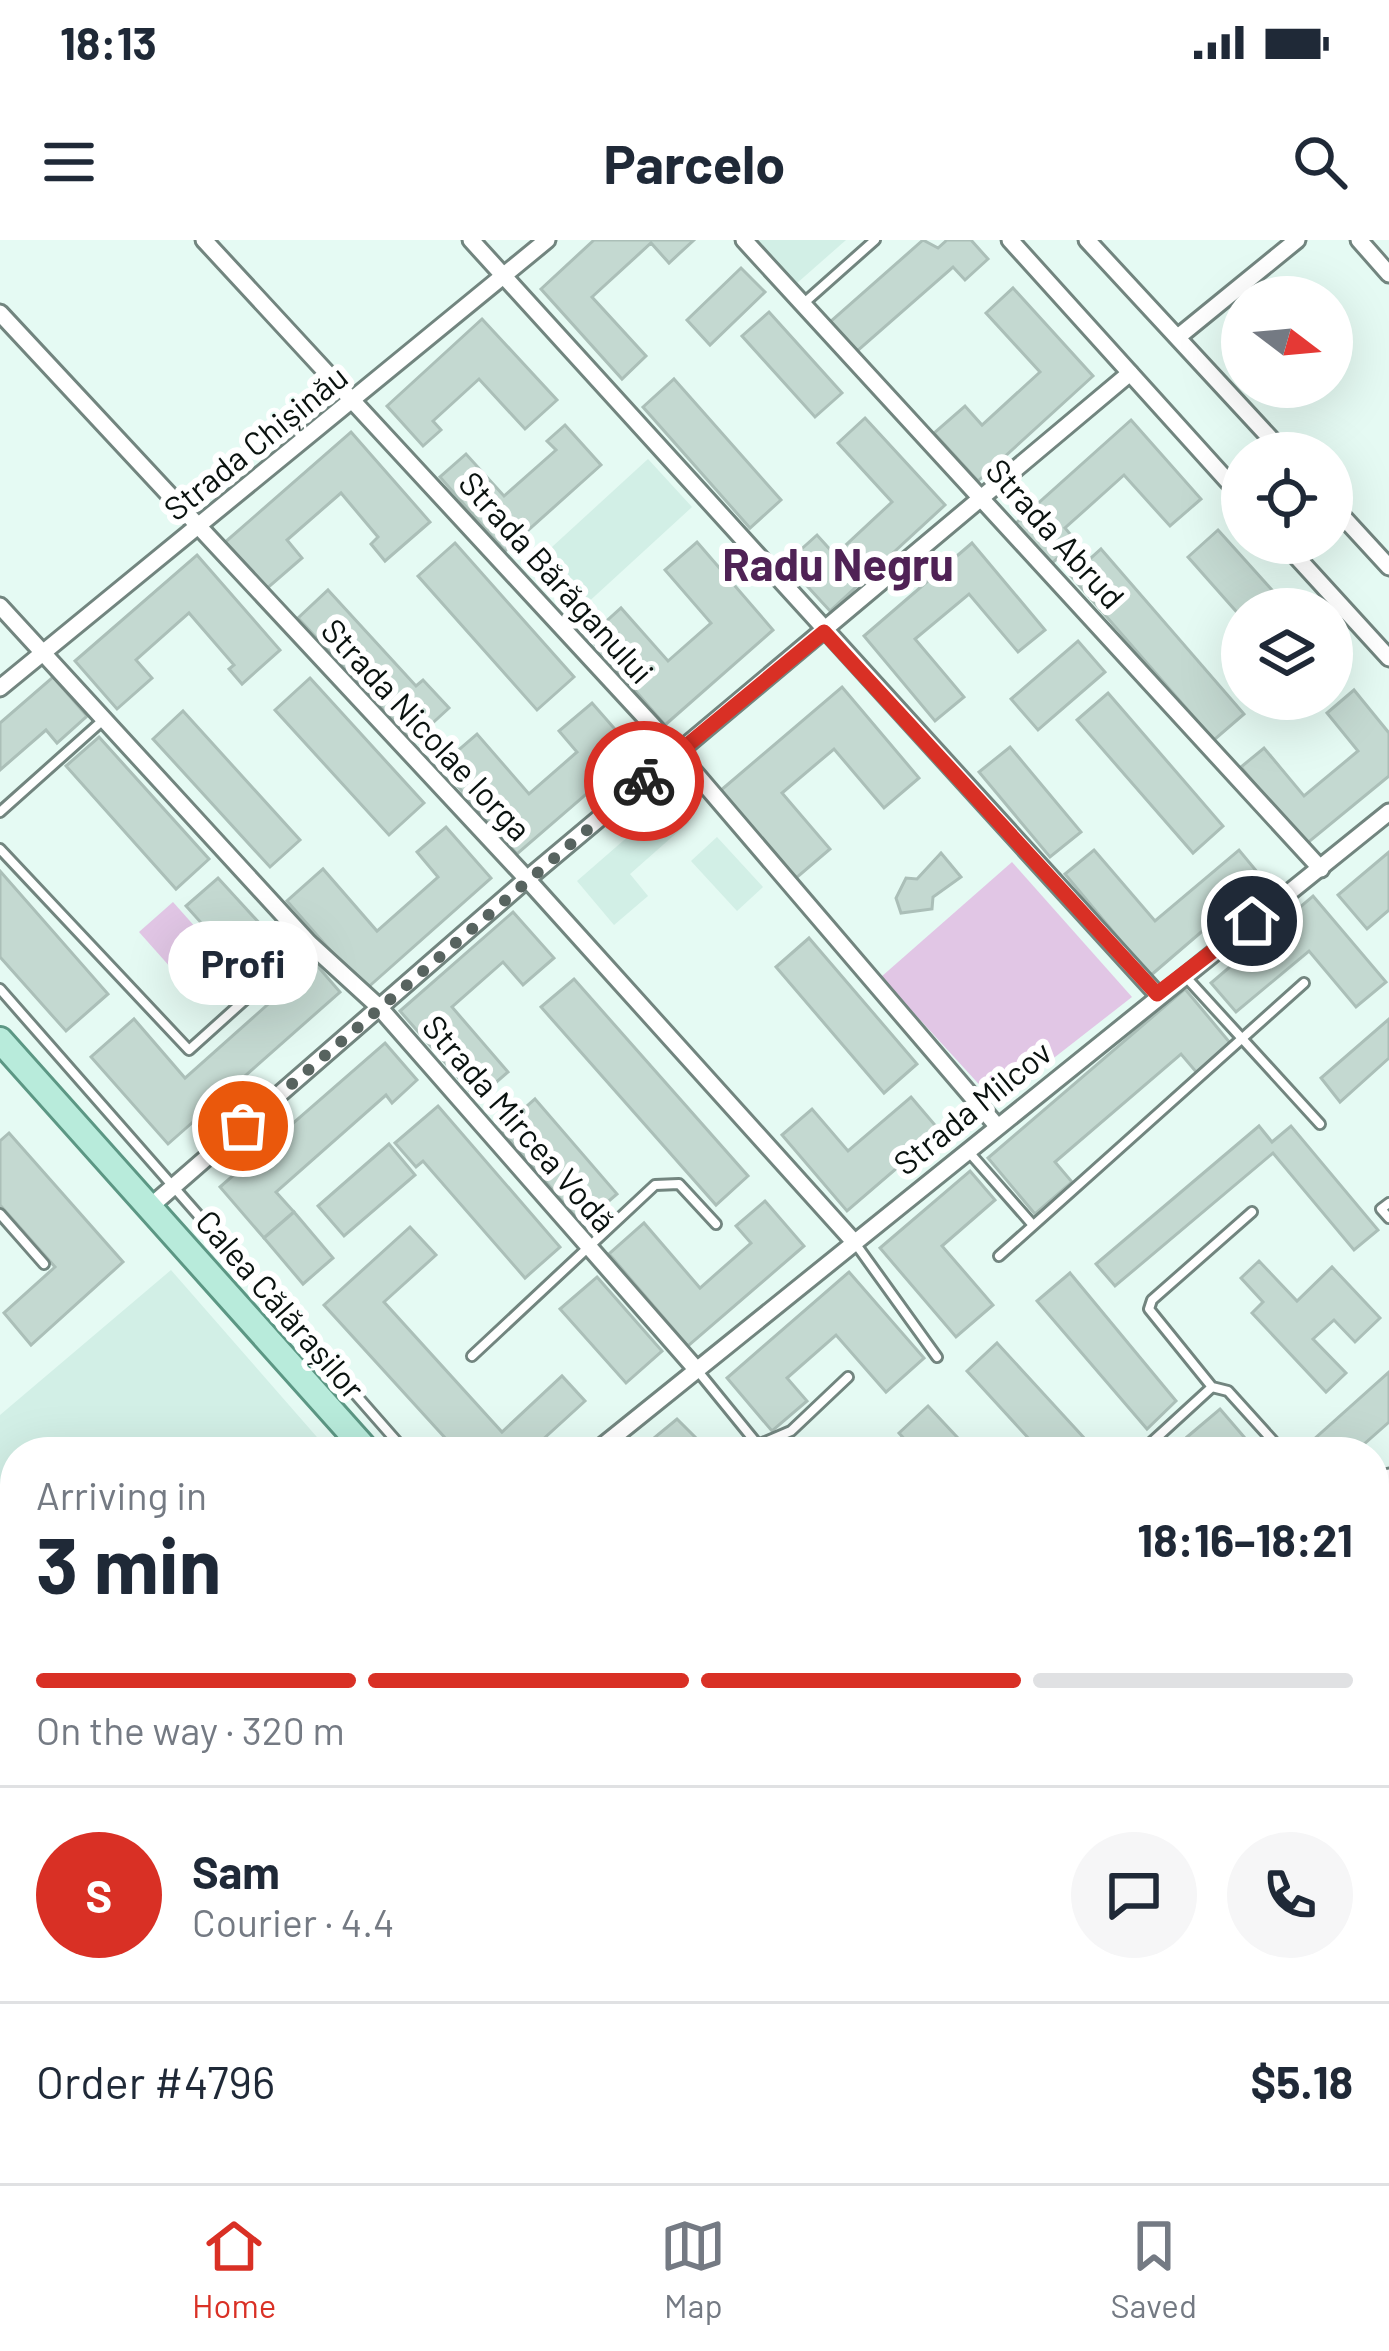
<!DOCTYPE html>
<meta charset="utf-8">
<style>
body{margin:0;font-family:Barlow,sans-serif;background:#f6f6f7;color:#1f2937;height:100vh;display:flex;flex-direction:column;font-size:45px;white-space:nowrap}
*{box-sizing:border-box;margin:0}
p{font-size:39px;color:#747a83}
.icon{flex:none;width:66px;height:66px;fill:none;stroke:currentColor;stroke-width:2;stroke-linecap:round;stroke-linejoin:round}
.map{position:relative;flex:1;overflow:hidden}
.sheet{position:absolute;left:0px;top:1197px;width:1389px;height:747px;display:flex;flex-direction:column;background:#fff;border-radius:48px 48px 0 0;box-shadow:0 12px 48px #0002}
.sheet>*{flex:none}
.needle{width:78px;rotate:106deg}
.buttons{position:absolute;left:1221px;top:36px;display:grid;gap:24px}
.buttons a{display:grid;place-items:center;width:132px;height:132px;border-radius:50%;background:#fff;box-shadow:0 12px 48px #0002;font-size:60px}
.pin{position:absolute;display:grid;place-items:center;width:102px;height:102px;color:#fff;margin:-51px;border:6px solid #fff;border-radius:50%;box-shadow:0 3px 12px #0007}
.courier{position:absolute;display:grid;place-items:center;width:120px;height:120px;margin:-60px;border:9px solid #d93025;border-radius:50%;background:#fff;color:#222;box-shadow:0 3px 15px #0007}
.bubble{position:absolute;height:84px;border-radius:42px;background:#fff;box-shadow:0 12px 48px #0002;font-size:39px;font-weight:700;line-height:84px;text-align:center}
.head em{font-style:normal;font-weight:700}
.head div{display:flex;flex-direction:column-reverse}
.head{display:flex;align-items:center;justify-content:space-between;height:204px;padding:0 36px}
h1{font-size:78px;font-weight:700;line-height:90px}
.bar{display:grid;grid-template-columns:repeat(4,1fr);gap:18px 12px;align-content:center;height:144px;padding:0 36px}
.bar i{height:15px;border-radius:9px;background:#e0e1e3}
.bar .on{background:#d93025}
.bar p{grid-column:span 4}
.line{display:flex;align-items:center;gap:30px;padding:0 36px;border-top:3px solid #e0e1e3}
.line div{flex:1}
.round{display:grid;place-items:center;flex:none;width:126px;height:126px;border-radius:63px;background:#f6f6f7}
.status{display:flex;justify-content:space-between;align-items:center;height:84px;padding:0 60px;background:#fff;direction:ltr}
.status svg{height:33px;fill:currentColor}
header{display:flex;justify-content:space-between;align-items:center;height:156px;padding:0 36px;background:#fff;font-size:54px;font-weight:700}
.tabs{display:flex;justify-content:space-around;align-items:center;height:168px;border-top:3px solid #e0e1e3;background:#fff;font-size:33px;color:#747a83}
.tabs a{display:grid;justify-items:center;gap:6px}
.tabs .on{color:#d93025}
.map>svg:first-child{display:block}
.built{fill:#d2efe6}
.green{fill:#e1c6e5}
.building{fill:#c4d9d1;stroke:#abbfb8;stroke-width:3}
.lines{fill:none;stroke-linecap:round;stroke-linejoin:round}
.service-casing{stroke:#72857f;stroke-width:14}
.minor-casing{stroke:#72857f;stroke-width:21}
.primary-casing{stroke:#5c9784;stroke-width:30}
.service{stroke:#fff;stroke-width:8}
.minor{stroke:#fff;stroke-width:15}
.primary{stroke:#b8ebdb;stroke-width:24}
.done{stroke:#57635f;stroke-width:12;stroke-dasharray:0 21.6}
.route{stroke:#d93025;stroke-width:15}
.labels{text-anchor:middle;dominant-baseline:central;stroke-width:12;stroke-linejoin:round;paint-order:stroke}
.street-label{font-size:33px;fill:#0a120f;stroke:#fff}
.district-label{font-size:45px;font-weight:bold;fill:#4f2255;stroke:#fff}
</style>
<div class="status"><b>18:13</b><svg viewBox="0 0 49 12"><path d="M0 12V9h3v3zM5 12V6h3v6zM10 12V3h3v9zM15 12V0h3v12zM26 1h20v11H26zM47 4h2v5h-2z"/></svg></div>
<header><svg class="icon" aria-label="menu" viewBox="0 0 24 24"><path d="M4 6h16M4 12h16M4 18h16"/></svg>Parcelo<svg class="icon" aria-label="search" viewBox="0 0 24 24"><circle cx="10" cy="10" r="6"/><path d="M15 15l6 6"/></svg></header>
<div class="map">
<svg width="1389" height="1943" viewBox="0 0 1389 1943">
<rect width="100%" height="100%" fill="#e5faf3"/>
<g class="built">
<path d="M755,0H846L796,44Z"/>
<path d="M648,219L692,267L584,366L540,318Z"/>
<path d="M670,560L689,582L630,634L648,656L614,685L577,641Z"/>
<path d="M717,597L763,647L737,671L691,621Z"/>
<path d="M171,1030L330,1212H15V1385L0,1368V1175Z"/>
<path d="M1389,1647V1742L1374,1756V1718L1384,1709L1374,1698V1661Z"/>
</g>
<g class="green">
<path d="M1012,622L1132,757L996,863L881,737Z"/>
<path d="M173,662L221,716L188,747L139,692Z"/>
</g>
<g class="building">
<path d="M594,0H694L669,23L651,3L592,57L646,116L622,139L541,49Z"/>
<path d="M923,0L938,8L947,0H971L988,19L965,40L953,27L855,113L829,83Z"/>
<path d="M741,28L765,52L710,105L687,80Z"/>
<path d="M1013,48L1093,136L978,241L934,193L965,166L982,185L1040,132L986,73Z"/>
<path d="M769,72L842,153L815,177L742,96Z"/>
<path d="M482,79L557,160L525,189L479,139L433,181L441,190L423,206L387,166Z"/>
<path d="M674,139L781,260L750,288L643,167Z"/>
<path d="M865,178L945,265L830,371L786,323L817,295L835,315L892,262L838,203Z"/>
<path d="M1131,180L1201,259L1170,286L1124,235L1065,288L1076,301L1051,324L1015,284Z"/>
<path d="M565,185L601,225L505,311L440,237L466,214L504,256L556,210L547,201Z"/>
<path d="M351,192L430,282L385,321L371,304L378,297L341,253L287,300L302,318L264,351L223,304Z"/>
<path d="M1218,290L1289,369H1242V378L1188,317Z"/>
<path d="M697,302L773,390L665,485L589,397L621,368L668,421L711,383L665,330Z"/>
<path d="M455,303L574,437L537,470L418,336Z"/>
<path d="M972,303L1045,390L1018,412L969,354L915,399L964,457L935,481L864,396Z"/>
<path d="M1101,309L1244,474L1214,500L1071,336Z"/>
<path d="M197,315L280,410L242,444L229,429L234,425L189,373L136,420L152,438L117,469L75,421Z"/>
<path d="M328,350L416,446L423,440L449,468L413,501L298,378Z"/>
<path d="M1078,401L1105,432L1038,490L1011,459Z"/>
<path d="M53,437L87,476L57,503L46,490L0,530V483Z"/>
<path d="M310,438L424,563L389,595L275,470Z"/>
<path d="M842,447L919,538L884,568L834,509L782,553L830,609L795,639L720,551Z"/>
<path d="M1354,450L1389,493V536L1305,605L1241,527L1264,508L1304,556L1358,511L1327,473Z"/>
<path d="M1108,453L1223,586L1193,613L1077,480Z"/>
<path d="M592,463L635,512L517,614L440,526L477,494L529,554L577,512L559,491Z"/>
<path d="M183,471L300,600L270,627L153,499Z"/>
<path d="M99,497L209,619L176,649L66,526Z"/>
<path d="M1010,507L1081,592L1050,617L979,532Z"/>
<path d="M446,587L491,638L365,750L287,661L323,629L377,691L438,637L417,612Z"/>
<path d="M1094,610L1155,681L1239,610L1263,639L1150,736L1065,634Z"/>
<path d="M1389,612V670L1367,689L1338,655Z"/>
<path d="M941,613L961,637L933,657L932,669L901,673L896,658L906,638L917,639Z"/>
<path d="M0,631L108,754L66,791L0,717Z"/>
<path d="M218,638L273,698L241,727L186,666Z"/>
<path d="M1313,656L1386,742L1356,767L1309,711L1236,772L1211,743Z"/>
<path d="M513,672L554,718L523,745L503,722L452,767L508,832L477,859L400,771Z"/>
<path d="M809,698L917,824L884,853L776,727Z"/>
<path d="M307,714L340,752L168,904L91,817L134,779L185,838L284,750L276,741Z"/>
<path d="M574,739L748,936L716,965L541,767Z"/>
<path d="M1185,749L1231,804L1197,833L1181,814L1055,922L1072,942L1035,974L988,918Z"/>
<path d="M1389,779V818L1340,862L1321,838Z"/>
<path d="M385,803L417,840L392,863L386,855L276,952L294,972L264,998L220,947Z"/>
<path d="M911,857L940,891L847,971L782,895L812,869L848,911Z"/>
<path d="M535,859L617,954L582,984L501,889Z"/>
<path d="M438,866L560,1007L525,1038L423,921L416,927L395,903Z"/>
<path d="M1259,886L1272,902L1291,886L1378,990L1354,1010L1273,913L1115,1046L1096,1024Z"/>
<path d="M9,893L123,1022L31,1105L4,1073L55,1027L0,965V901Z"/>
<path d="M389,904L415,935L344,996L318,966Z"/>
<path d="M970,931L995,960L942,1006L993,1065L956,1097L880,1008Z"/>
<path d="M765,961L804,1006L688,1106L609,1014L644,983L700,1048L751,1003L736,986Z"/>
<path d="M294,972L333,1018L303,1044L264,998Z"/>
<path d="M410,987L436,1015L384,1062L502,1192L562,1136L585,1161L529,1212H458L324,1065Z"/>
<path d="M1259,1021L1297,1061L1332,1027L1380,1078L1355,1102L1334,1080L1313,1099L1346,1133L1326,1152L1252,1073L1263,1062L1241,1038Z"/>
<path d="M849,1032L924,1118L886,1152L836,1095L787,1138L807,1161L772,1191L727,1138Z"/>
<path d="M1070,1033L1176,1161L1147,1189L1037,1061Z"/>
<path d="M597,1037L662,1111L626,1143L560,1069Z"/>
<path d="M997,1103L1097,1212H1041L967,1131Z"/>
<path d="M1389,1132V1182L1355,1212H1306L1303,1209Z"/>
<path d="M928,1166L971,1212H916L899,1193Z"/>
<path d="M1220,1169L1257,1212H1200L1187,1197Z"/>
<path d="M677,1179L705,1207L699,1212H637Z"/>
<path d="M1385,1344L1389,1348V1392L1374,1376V1352Z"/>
<path d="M1374,1451L1389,1468V1505L1380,1513L1374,1506Z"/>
<path d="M915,1929L927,1943H894L912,1929Z"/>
<path d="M1214,1929H1275L1260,1943H1198Z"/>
</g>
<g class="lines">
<g class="service-casing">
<g id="service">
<path d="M804,63L875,0"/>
<path d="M0,572L102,481"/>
<path d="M0,609L189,810L308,703"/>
<path d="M1184,735L1320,884"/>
<path d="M0,749L406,1212"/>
<path d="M968,911L1032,984"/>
<path d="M1389,963L1381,969L1389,978"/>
<path d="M1252,972L1152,1060L1149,1069L1212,1147L1228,1151L1283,1212"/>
<path d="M0,974L44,1024"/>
<path d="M855,1003L937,1117"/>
<path d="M999,1016L1304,743"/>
<path d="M472,1116L655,945L679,944L716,984"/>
<path d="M697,1130L758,1205L751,1212"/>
<path d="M758,1205L791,1191L848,1137"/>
<path d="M1141,1212L1212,1147"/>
<path d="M0,1537L15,1554"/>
<path d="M1374,1541L1389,1528"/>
<path d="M1374,1589L1389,1611"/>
<path d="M971,1929L983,1943"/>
<path d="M1059,1929L1072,1943"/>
<path d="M1172,1943L1188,1929"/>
</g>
</g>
<g class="minor-casing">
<g id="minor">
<path d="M204,0L678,513L997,886"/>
<path d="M471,0L1157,754"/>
<path d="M744,0L1321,629"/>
<path d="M1010,0L1242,257"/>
<path d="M1087,0L1284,213"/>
<path d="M1359,0L1389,34"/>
<path d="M0,73L527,639L855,1003"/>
<path d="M1178,97L1297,0"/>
<path d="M1332,265L1389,327"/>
<path d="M1284,303L1389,418"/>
<path d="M0,366L309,703L379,767L696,1129"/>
<path d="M0,448L547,0"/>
<path d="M151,966L527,639L1130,133"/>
<path d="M595,1212L1389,572"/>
<path d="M1374,1251L1389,1237"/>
<path d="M1374,1255L1389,1272"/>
<path d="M0,1700L15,1687"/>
<path d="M1374,1924L1389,1911"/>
<path d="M842,1929L854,1943"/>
<path d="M1314,1929L1328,1943"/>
<path d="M1353,1943L1369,1929"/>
</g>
</g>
<g class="primary-casing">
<g id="primary">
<path d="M0,800L368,1212"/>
<path d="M1012,1929L1024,1943"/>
</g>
</g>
<use href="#service" class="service"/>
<use href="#minor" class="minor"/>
<use href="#primary" class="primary"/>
</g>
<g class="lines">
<path class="done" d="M243,886L644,541"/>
<path class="route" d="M644,541L824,392L1157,754L1252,681"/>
</g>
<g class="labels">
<g class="street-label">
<text transform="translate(255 202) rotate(-39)">Strada Chișinău</text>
<text transform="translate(1056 293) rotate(48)">Strada Abrud</text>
<text transform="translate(557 337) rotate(48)">Strada Bărăganului</text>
<text transform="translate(427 489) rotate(47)">Strada Nicolae Iorga</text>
<text transform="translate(972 867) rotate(-39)">Strada Milcov</text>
<text transform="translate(520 883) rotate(49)">Strada Mircea Vodă</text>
<text transform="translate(281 1064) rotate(49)">Calea Călărașilor</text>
</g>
<g class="district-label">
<text x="838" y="323">Radu Negru</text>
</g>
</g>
</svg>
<div class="buttons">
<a><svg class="needle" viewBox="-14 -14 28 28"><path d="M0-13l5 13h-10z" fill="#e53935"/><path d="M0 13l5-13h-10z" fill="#747a83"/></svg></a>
<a><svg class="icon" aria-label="locate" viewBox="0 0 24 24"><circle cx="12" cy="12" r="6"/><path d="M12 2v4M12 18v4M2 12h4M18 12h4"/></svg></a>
<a><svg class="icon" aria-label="layers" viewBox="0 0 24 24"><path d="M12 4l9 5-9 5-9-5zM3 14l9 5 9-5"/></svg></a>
</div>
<div class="pin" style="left:243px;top:886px;background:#ea580c"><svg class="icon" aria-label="bag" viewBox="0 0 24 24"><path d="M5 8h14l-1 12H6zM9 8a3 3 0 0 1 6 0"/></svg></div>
<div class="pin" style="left:1252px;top:681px;background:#1f2937"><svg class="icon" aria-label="home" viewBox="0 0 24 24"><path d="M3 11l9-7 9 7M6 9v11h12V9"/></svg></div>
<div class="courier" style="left:644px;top:541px"><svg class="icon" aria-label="bike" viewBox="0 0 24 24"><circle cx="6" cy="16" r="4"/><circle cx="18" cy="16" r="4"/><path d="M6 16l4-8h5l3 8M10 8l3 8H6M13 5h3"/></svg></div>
<div class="bubble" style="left:168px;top:681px;width:150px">Profi</div>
<section class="sheet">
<div class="head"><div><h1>3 min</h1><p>Arriving in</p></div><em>18:16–18:21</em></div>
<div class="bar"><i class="on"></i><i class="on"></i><i class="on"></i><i></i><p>On the way · 320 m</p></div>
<div class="line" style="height:216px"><b class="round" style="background:#d93025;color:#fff">S</b><div><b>Sam</b><p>Courier · 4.4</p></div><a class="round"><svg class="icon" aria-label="chat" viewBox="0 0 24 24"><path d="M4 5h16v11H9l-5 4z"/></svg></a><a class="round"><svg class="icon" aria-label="phone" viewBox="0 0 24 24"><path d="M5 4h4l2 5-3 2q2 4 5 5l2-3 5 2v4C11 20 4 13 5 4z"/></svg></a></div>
<div class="line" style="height:156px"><div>Order #4796</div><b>$5.18</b></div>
</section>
</div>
<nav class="tabs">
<a class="on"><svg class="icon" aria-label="home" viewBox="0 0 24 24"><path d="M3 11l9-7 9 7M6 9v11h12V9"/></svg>Home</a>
<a><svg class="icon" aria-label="map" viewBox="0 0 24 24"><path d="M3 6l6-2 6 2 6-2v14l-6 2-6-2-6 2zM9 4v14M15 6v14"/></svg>Map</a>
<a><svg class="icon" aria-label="saved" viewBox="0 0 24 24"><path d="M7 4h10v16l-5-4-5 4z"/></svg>Saved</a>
</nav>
